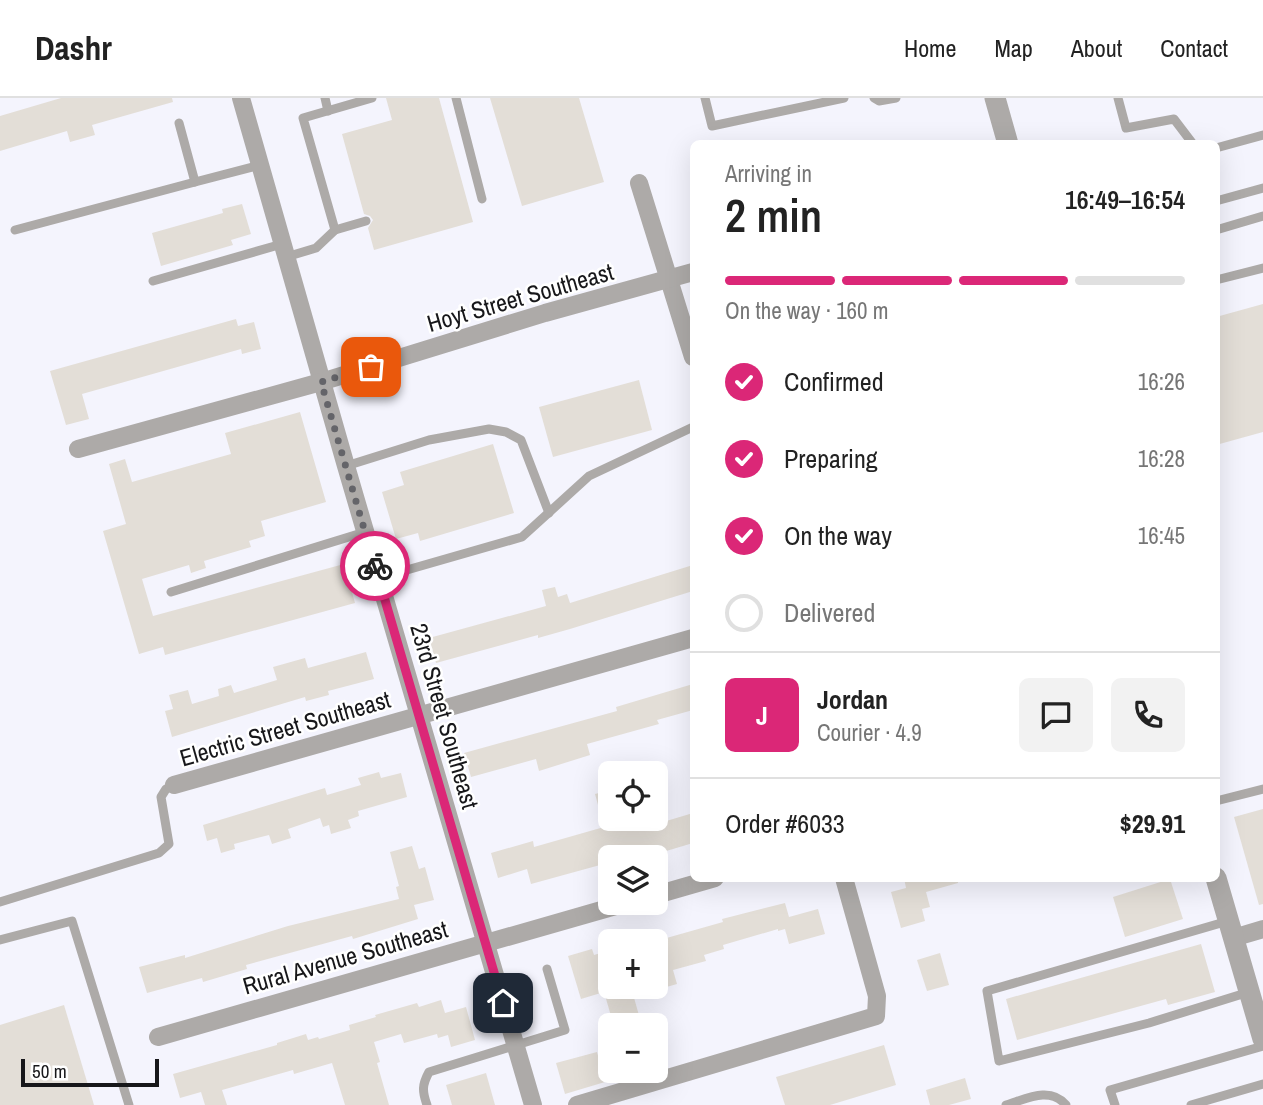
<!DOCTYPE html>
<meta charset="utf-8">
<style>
body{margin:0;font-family:"Archivo Narrow",sans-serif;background:#f2f2f2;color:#222;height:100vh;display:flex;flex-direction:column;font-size:26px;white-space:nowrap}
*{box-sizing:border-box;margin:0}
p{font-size:23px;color:#767676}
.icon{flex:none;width:38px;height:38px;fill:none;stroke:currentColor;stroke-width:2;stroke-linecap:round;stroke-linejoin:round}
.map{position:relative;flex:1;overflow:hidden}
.sheet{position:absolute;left:690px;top:42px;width:530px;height:742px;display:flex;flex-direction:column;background:#fff;border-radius:10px;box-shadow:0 7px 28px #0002}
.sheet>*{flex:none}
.fabs{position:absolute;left:598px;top:663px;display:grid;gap:14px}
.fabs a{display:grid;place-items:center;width:70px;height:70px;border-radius:10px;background:#fff;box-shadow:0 7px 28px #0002;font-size:35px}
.scale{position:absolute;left:21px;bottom:18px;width:138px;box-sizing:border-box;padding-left:7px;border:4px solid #17171a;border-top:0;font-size:19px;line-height:24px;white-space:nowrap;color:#17171a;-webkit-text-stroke:5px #fff;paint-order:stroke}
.pin{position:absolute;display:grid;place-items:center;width:60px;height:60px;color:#fff;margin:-30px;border-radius:14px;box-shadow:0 4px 10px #0006}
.courier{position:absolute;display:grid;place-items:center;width:70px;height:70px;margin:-35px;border:5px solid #db2777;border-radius:50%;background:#fff;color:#222;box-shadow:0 2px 9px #0007}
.overview em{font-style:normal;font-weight:600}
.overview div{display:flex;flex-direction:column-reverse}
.overview{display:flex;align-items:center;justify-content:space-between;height:119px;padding:0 35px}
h1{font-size:46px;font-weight:600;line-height:52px}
.bar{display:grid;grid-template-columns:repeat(4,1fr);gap:10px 7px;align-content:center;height:84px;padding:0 35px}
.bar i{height:9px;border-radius:5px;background:#e0e0e0}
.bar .on{background:#db2777}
.bar p{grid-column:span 4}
.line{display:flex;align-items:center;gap:18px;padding:0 35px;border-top:2px solid #e0e0e0}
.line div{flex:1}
.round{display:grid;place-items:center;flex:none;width:74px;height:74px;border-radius:10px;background:#f2f2f2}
ol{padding:0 35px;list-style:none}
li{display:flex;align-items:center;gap:21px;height:77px}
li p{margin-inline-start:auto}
li .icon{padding:7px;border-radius:50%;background:#db2777;color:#fff;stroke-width:4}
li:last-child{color:#767676}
li i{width:38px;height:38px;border:4px solid #e0e0e0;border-radius:50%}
header{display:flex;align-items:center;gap:42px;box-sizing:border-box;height:98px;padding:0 35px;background:#fff;border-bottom:2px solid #e0e0e0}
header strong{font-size:33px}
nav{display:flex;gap:38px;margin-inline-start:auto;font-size:24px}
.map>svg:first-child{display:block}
.building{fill:#e3ded7}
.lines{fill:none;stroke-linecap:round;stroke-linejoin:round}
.service{stroke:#adaaa8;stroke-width:9}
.minor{stroke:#adaaa8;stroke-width:18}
.tertiary{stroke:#adaaa8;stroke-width:21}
.done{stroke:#646469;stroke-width:7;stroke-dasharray:0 12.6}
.route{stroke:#db2777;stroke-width:9}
.labels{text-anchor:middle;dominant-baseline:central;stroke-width:5;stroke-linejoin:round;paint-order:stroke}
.street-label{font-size:24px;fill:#17171a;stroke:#fff}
</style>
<header>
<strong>Dashr</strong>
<nav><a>Home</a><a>Map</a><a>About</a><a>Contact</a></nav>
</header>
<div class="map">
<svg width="1263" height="1007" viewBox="0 0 1263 1007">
<rect width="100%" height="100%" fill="#f4f4fd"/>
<g class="building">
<path d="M61,0H172L173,4L92,27L95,37L70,44L67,33L0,53V18Z"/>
<path d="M386,0H439L473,124L374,152L368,130L373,122L370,118L364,116L342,36L392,22Z"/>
<path d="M490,0H579L604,84L522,108Z"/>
<path d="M242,106L251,136L231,142L233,147L161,168L152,135L223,115L222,111Z"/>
<path d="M1263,206V334L1216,347V219Z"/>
<path d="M236,221L238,228L254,224L261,251L242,256L241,251L82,296L89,321L66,327L50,273Z"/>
<path d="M639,282L652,332L553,359L539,309Z"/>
<path d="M300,314L326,404L261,423L265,438L249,443L251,449L204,463L206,470L191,475L189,467L142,481L153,518L344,466L355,505L165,557L163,549L139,556L103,433L126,426L109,366L125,361L132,384L231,356L225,335Z"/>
<path d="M493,346L514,415L420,443L418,435L396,441L382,394L404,387L400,374Z"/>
<path d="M693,467V493L570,531L538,540V537L436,565L429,540L546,508L542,492L555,489L558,499L567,496L570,505Z"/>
<path d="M366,554L374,581L328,593L329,597L306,603L305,599L172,639L165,613L173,611L169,597L188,592L192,606L219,598L218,591L231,587L234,595L277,582L273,569L305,560L308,570Z"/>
<path d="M693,586V612L657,622L659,626L587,646L590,657L539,673L536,661L471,679L464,655L617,613L616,609Z"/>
<path d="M379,674L381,680L401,675L407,699L358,713L359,718L348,722L351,730L331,736L329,727L323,729L320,720L288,731L291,740L272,746L269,737L234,746L235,751L221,755L217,740L207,743L203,727L325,690L327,697L361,687L358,680Z"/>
<path d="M611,692V731L631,724L633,733L693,715V745L643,760H611V764L531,786L527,771L498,780L491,755L533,743L534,749L604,729L595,696Z"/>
<path d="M1263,711V806L1259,807L1234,719Z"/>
<path d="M412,748L419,771L425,769L434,802L414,807L418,821L353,841L352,838L246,867L247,871L203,884L202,880L147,895L139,869L185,857V860L288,828L399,801L396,789L399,788L390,754Z"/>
<path d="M904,780H958V785L926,794L930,809L922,811L925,823L901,830L891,794L906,790Z"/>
<path d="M1170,781L1183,821L1125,839L1113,799Z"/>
<path d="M785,805L789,819L818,811L825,836L789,846L785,831L778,833V831L723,847L724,851L704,857L706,863L673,872L677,886L656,892V843L723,824L722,821Z"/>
<path d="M1201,846L1215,894L1168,907L1166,901L1017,942L1006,901Z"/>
<path d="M592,851L594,857L611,852V889H631L642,928H614L604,894L581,901L568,858Z"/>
<path d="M940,855L949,887L927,893L917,862Z"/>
<path d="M441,902L445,915L466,909L475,942L451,949L448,937L438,940L437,936L404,945L401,936L374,944L380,964L377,965L389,1007H345L332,965L294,976L293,972L222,992L227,1007H205L201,994L180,1000L173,976L277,947V945L306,936L308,942L318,939L319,941L350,932L349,927L376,919L375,917L417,905L419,909Z"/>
<path d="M64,907L94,1007H0V927Z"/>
<path d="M884,947L896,987L830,1007H785L776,979Z"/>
<path d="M597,954L605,984L565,996L556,965Z"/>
<path d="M486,975L495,1007H452L446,987Z"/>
<path d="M965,980L971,1001L949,1007H930L926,992Z"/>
</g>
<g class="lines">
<g class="service">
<path d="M325,0L328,13"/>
<path d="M456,0L482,101"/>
<path d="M705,0L712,28L844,0"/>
<path d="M874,0L879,3L896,0"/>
<path d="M1118,0L1126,30L1174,21L1193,46"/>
<path d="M179,25L195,84L260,67"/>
<path d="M1216,50L1263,37"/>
<path d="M1216,103L1263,90"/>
<path d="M366,123L335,132L303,20L372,0"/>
<path d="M15,132L195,84"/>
<path d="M1216,132L1263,118"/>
<path d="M286,159L316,150L335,132"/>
<path d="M1216,182L1263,170"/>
<path d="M153,183L282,146"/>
<path d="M346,368L429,342L489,331L506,334L521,342L549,415"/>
<path d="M379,480L522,439L589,378L693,329"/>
<path d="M171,494L365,434"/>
<path d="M1216,703L1263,691"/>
<path d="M0,804L159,755L169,746L161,699L166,691L174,687"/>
<path d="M1228,823L987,893L999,963L1149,925L1249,894"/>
<path d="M0,842L72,823L129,1007"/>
<path d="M427,1007C422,993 422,987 429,974L565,932L547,871"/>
<path d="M1006,1007C1026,1001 1050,988 1066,1007"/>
<path d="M1115,1007L1110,992L1263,948"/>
<path d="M1191,1007L1263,986"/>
</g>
<g class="minor">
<path d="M241,0L346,368L533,1007"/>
<path d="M639,85L693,259"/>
<path d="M78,351L321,284L545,215L693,174"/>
<path d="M174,687L693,540"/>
<path d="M656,797L715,780"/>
<path d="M1233,840L1263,831"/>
<path d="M158,939L626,805"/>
<path d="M577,1007L876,918L877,898L844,780"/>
</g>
<g class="tertiary">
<path d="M995,0L1008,46"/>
<path d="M1216,780L1263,941"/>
</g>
</g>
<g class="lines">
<path class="done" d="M371,269L321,284L375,468"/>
<path class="route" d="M375,468L503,905"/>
</g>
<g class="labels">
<g class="street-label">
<text transform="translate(520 199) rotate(-16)">Hoyt Street Southeast</text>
<text transform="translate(445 618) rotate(74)">23rd Street Southeast</text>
<text transform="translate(285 630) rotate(-16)">Electric Street Southeast</text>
<text transform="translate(345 859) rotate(-16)">Rural Avenue Southeast</text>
</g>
</g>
</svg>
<div class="fabs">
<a><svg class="icon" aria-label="locate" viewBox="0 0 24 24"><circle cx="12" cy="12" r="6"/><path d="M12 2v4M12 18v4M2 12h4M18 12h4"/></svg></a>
<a><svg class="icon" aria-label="layers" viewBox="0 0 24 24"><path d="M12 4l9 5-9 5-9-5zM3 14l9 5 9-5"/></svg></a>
<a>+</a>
<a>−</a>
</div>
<div class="scale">50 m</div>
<div class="pin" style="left:371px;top:269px;background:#ea580c"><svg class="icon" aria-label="bag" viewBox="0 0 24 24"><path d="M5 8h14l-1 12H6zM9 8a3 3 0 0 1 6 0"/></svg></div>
<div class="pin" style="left:503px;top:905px;background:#1f2937"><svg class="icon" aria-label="home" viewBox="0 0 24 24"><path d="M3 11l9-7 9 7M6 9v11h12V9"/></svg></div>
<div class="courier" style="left:375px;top:468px"><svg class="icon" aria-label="bike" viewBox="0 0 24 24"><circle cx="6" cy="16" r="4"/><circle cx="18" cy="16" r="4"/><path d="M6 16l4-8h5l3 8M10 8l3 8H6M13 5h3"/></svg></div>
<section class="sheet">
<div class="overview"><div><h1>2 min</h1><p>Arriving in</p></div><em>16:49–16:54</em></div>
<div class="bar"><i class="on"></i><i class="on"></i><i class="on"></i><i></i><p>On the way · 160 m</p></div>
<ol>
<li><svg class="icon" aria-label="check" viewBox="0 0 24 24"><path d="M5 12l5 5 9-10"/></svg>Confirmed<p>16:26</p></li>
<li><svg class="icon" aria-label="check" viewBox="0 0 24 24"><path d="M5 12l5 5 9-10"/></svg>Preparing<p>16:28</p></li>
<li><svg class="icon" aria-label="check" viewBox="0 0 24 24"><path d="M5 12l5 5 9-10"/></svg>On the way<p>16:45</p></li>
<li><i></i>Delivered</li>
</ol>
<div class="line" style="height:126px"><b class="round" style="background:#db2777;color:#fff">J</b><div><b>Jordan</b><p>Courier · 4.9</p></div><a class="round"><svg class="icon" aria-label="chat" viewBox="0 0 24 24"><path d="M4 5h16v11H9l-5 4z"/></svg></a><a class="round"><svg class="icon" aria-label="phone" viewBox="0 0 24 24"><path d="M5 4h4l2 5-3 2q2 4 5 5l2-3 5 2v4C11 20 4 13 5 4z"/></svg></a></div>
<div class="line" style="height:91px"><div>Order #6033</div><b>$29.91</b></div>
</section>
</div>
